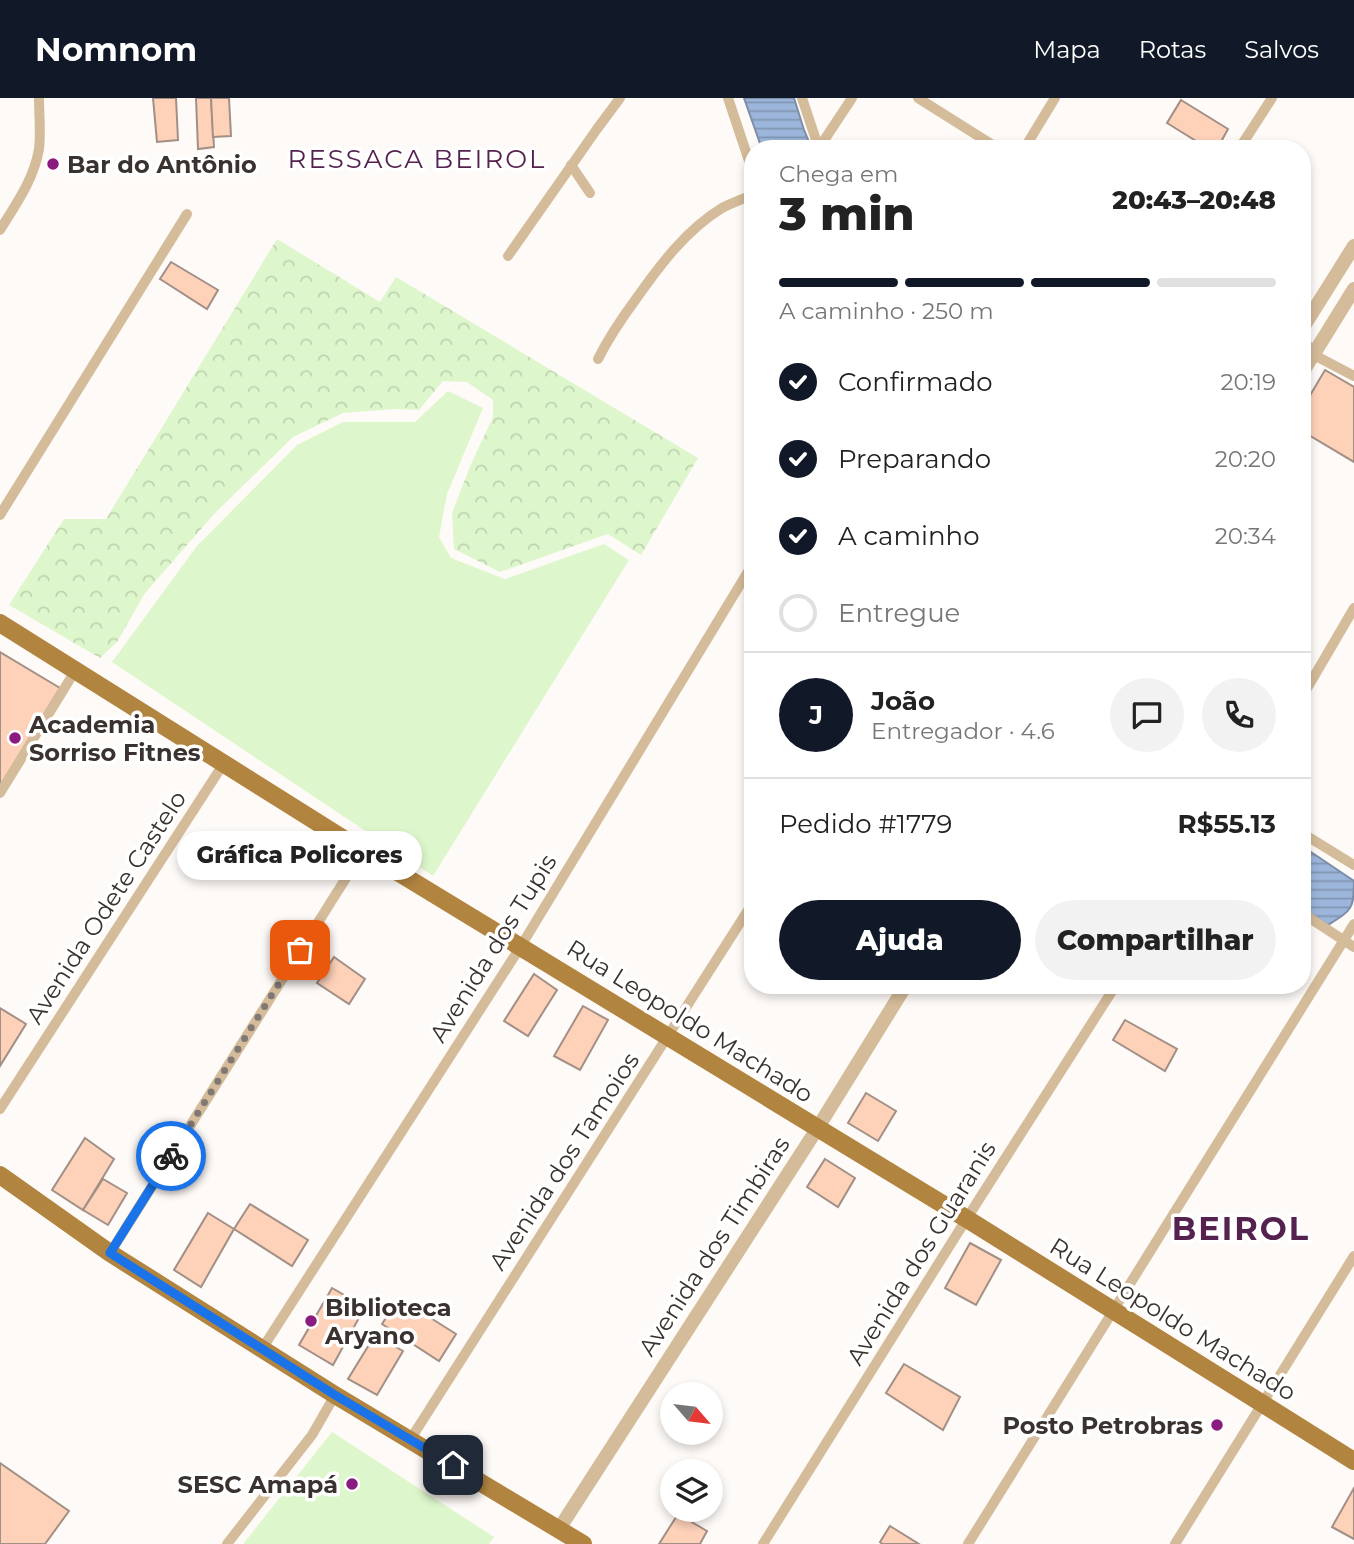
<!DOCTYPE html>
<html lang="pt">
<meta charset="utf-8">
<style>
body{margin:0;font-family:Montserrat,sans-serif;background:#f2f2f2;color:#222;height:100vh;display:flex;flex-direction:column;font-size:26px;white-space:nowrap}
*{box-sizing:border-box;margin:0}
p{font-size:23px;color:#767676}
.icon{flex:none;width:38px;height:38px;fill:none;stroke:currentColor;stroke-width:2;stroke-linecap:round;stroke-linejoin:round}
.map{position:relative;flex:1;overflow:hidden}
.details{position:absolute;left:744px;top:42px;width:567px;height:854px;display:flex;flex-direction:column;background:#fff;border-radius:28px;box-shadow:0 4px 10px #0003}
.details>*{flex:none}
.needle{width:46px;rotate:118deg}
.fabs{position:absolute;left:660px;top:1284px;display:grid;gap:14px}
.fabs a{display:grid;place-items:center;width:63px;height:63px;border-radius:50%;background:#fff;box-shadow:0 4px 10px #0003;font-size:35px}
.pin{position:absolute;display:grid;place-items:center;width:60px;height:60px;color:#fff;margin:-30px;border-radius:14px;box-shadow:0 4px 10px #0006}
.courier{position:absolute;display:grid;place-items:center;width:70px;height:70px;margin:-35px;border:5px solid #1a73e8;border-radius:50%;background:#fff;color:#222;box-shadow:0 2px 9px #0007}
.bubble{position:absolute;height:49px;border-radius:24px;background:#fff;box-shadow:0 4px 10px #0003;font-size:23px;font-weight:800;line-height:49px;text-align:center}
.head em{font-style:normal;font-weight:800}
.head div{display:flex;flex-direction:column-reverse}
.head{display:flex;align-items:center;justify-content:space-between;height:119px;padding:0 35px}
h1{font-size:46px;font-weight:800;line-height:52px}
.bar{display:grid;grid-template-columns:repeat(4,1fr);gap:10px 7px;align-content:center;height:84px;padding:0 35px}
.bar i{height:9px;border-radius:5px;background:#e0e0e0}
.bar .on{background:#111827}
.bar p{grid-column:span 4}
.line{display:flex;align-items:center;gap:18px;padding:0 35px;border-top:2px solid #e0e0e0}
.line div{flex:1}
.round{display:grid;place-items:center;flex:none;width:74px;height:74px;border-radius:37px;background:#f2f2f2}
ol{padding:0 35px;list-style:none}
li{display:flex;align-items:center;gap:21px;height:77px}
li p{margin-inline-start:auto}
li .icon{padding:7px;border-radius:50%;background:#111827;color:#fff;stroke-width:4}
li:last-child{color:#767676}
li i{width:38px;height:38px;border:4px solid #e0e0e0;border-radius:50%}
.action{display:flex;gap:14px;margin-top:auto;padding:14px 35px}
.action a{flex:1;height:80px;border-radius:42px;background:#111827;color:#fff;font-size:28px;font-weight:800;line-height:80px;text-align:center}
.action a+a{background:#f2f2f2;color:#222}
header{display:flex;align-items:center;gap:42px;box-sizing:border-box;height:98px;padding:0 35px;background:#111827;color:#fff}
header strong{font-size:33px}
nav{display:flex;gap:38px;margin-inline-start:auto;font-size:24px}
.map>svg:first-child{display:block}
.grass{fill:#def6cc}
.forest{fill:url(#forest-crowns)}
.water{fill:url(#water-rules);stroke:#7f8ea7;stroke-width:2}
.building{fill:#fed1b9;stroke:#a28f85;stroke-width:2}
.lines{fill:none;stroke-linecap:round;stroke-linejoin:round}
.minor{stroke:#d4bb99;stroke-width:10}
.tertiary{stroke:#d4bb99;stroke-width:14}
.primary{stroke:#b1843f;stroke-width:18}
.done{stroke:#7f7874;stroke-width:7;stroke-dasharray:0 12.6}
.route{stroke:#1a73e8;stroke-width:9}
.poi-dot{fill:#8b1c7f;stroke:#fff;stroke-width:2.5}
.labels{text-anchor:middle;dominant-baseline:central;stroke-width:7;stroke-linejoin:round;paint-order:stroke}
.poi-label{font-size:24px;font-weight:bold;fill:#3a322e;stroke:#fff;text-anchor:start}
.street-label{font-size:24px;fill:#3a322e;stroke:#fff}
.neighbourhood-label{font-size:26px;letter-spacing:2px;fill:#55214e;stroke:#fff}
.district-label{font-size:32px;font-weight:bold;letter-spacing:2px;fill:#55214e;stroke:#fff}
</style>
<header>
<strong>Nomnom</strong>
<nav><a>Mapa</a><a>Rotas</a><a>Salvos</a></nav>
</header>
<div class="map">
<svg width="1354" height="1446" viewBox="0 0 1354 1446">
<defs>
<pattern id="forest-crowns" width="20" height="18" patternUnits="userSpaceOnUse" patternTransform="scale(1.75)"><rect width="20" height="18" fill="#def6cc"/><path d="M2 6a3 3 0 1 1 6 0M12 15a3 3 0 1 1 6 0" fill="none" stroke="#bfd3b0"/></pattern>
<pattern id="water-rules" width="6" height="5" patternUnits="userSpaceOnUse" patternTransform="scale(1.75)"><rect width="6" height="5" fill="#9cb6db"/><path d="M0 2.5h6" fill="none" stroke="#8095b2"/></pattern>
</defs>
<rect width="100%" height="100%" fill="#fefaf7"/>
<g class="grass">
<path d="M448,293L483,310L447,396L439,439L451,460L505,481L604,446L629,462L433,778L112,564L197,448L297,347L343,324H415Z"/>
<path d="M332,1334L494,1439L489,1446H243Z"/>
</g>
<path class="forest" d="M277,141L380,204L396,179L698,360L641,457L608,436L500,474L454,451L452,415L471,366L493,319V302L467,284L443,283L419,312L396,311L343,315L293,339L215,415L145,495L117,544L100,560L9,507L64,421H106Z"/>
<g class="water">
<path d="M744,0H794L804,32L812,51H762Z"/>
<path d="M1302,748L1354,783C1354,811 1352,812 1328,827L1302,810Z"/>
</g>
<g class="building">
<path d="M153,0H176L178,42L157,44Z"/>
<path d="M196,0H211L214,49L198,51Z"/>
<path d="M211,0H229L231,38L213,39Z"/>
<path d="M1181,2L1228,31L1217,51H1209L1167,25Z"/>
<path d="M171,164L218,192L207,211L160,181Z"/>
<path d="M1325,272L1354,289V364L1302,333V311Z"/>
<path d="M0,554L60,590L0,689Z"/>
<path d="M334,859L365,881L349,906L317,885Z"/>
<path d="M534,876L557,892L528,938L504,923Z"/>
<path d="M583,908L608,922L580,972L554,958Z"/>
<path d="M0,910L26,926L0,968Z"/>
<path d="M1125,922L1177,951L1165,973L1113,942Z"/>
<path d="M866,995L896,1013L878,1043L848,1025Z"/>
<path d="M85,1040L114,1061L83,1112L52,1092Z"/>
<path d="M825,1061L855,1080L838,1109L807,1089Z"/>
<path d="M103,1081L127,1095L108,1127L83,1112Z"/>
<path d="M250,1106L308,1142L292,1168L234,1131Z"/>
<path d="M208,1115L234,1131L201,1189L174,1172Z"/>
<path d="M970,1145L1001,1162L976,1207L945,1190Z"/>
<path d="M332,1190L365,1209L333,1267L299,1247Z"/>
<path d="M399,1200L456,1236L439,1263L382,1226Z"/>
<path d="M375,1237L403,1253L377,1297L348,1281Z"/>
<path d="M904,1266L960,1299L943,1332L886,1295Z"/>
<path d="M0,1365L69,1413L45,1446H0Z"/>
<path d="M1354,1390V1441L1332,1429Z"/>
<path d="M678,1416L707,1433L700,1446H659Z"/>
<path d="M890,1428L919,1446H882L880,1444Z"/>
</g>
<g class="lines">
<g class="minor">
<path d="M728,0L752,72"/>
<path d="M802,0L819,51"/>
<path d="M918,0L999,51"/>
<path d="M819,50L852,0"/>
<path d="M1024,51L1055,0"/>
<path d="M1239,51L1272,0"/>
<path d="M571,67L590,95"/>
<path d="M0,132C16,106 34,81 39,51C41,34 39,17 39,0"/>
<path d="M508,158L597,31L620,0"/>
<path d="M1302,239L1314,257L1354,278"/>
<path d="M598,261C609,239 622,220 636,201C660,167 686,132 722,110C732,105 743,101 752,97"/>
<path d="M0,417L187,116"/>
<path d="M1302,599L1354,510"/>
<path d="M0,695L75,573"/>
<path d="M1302,735L1354,767"/>
<path d="M1302,815L1354,849"/>
<path d="M0,1011L224,665"/>
<path d="M110,1155L363,753"/>
<path d="M262,1251L521,848L752,467"/>
<path d="M410,1342L752,806"/>
<path d="M227,1446L312,1337L335,1297"/>
<path d="M763,1446L962,1128L1116,887"/>
<path d="M968,1446L1354,826"/>
<path d="M1175,1446L1354,1158"/>
</g>
<g class="tertiary">
<path d="M1302,231L1354,148"/>
<path d="M1302,275L1354,191"/>
<path d="M559,1431L817,1031L906,887"/>
</g>
<g class="primary">
<path d="M0,525L363,753L967,1121L1354,1363"/>
<path d="M0,1077L110,1155L262,1251L335,1297L583,1446"/>
</g>
</g>
<g class="lines">
<path class="done" d="M171,1058L300,852"/>
<path class="route" d="M171,1058L110,1155L335,1297L453,1367"/>
</g>
<g class="poi-dot">
<circle cx="53" cy="66" r="7"/>
<circle cx="15" cy="640" r="7"/>
<circle cx="311" cy="1223" r="7"/>
<circle cx="1217" cy="1327" r="7"/>
<circle cx="352" cy="1386" r="7"/>
</g>
<g class="labels">
<g class="poi-label">
<text x="67" y="66">Bar do Antônio</text>
<text x="29" y="626">Academia<tspan x="29" dy="28">Sorriso Fitnes</tspan></text>
<text x="325" y="1209">Biblioteca<tspan x="325" dy="28">Aryano</tspan></text>
<text x="1203" y="1327" text-anchor="end">Posto Petrobras</text>
<text x="338" y="1386" text-anchor="end">SESC Amapá</text>
</g>
<g class="street-label">
<text transform="translate(106 809) rotate(-57)">Avenida Odete Castelo</text>
<text transform="translate(493 850) rotate(-58)">Avenida dos Tupis</text>
<text transform="translate(690 923) rotate(32)">Rua Leopoldo Machado</text>
<text transform="translate(564 1063) rotate(-57)">Avenida dos Tamoios</text>
<text transform="translate(714 1148) rotate(-57)">Avenida dos Timbiras</text>
<text transform="translate(921 1155) rotate(-58)">Avenida dos Guaranis</text>
<text transform="translate(1173 1221) rotate(32)">Rua Leopoldo Machado</text>
</g>
<g class="neighbourhood-label">
<text x="417" y="61">RESSACA BEIROL</text>
</g>
<g class="district-label">
<text x="1241" y="1130">BEIROL</text>
</g>
</g>
</svg>
<div class="fabs">
<a><svg class="needle" viewBox="-14 -14 28 28"><path d="M0-13l5 13h-10z" fill="#e53935"/><path d="M0 13l5-13h-10z" fill="#767676"/></svg></a>
<a><svg class="icon" aria-label="layers" viewBox="0 0 24 24"><path d="M12 4l9 5-9 5-9-5zM3 14l9 5 9-5"/></svg></a>
</div>
<div class="pin" style="left:300px;top:852px;background:#ea580c"><svg class="icon" aria-label="bag" viewBox="0 0 24 24"><path d="M5 8h14l-1 12H6zM9 8a3 3 0 0 1 6 0"/></svg></div>
<div class="pin" style="left:453px;top:1367px;background:#1f2937"><svg class="icon" aria-label="home" viewBox="0 0 24 24"><path d="M3 11l9-7 9 7M6 9v11h12V9"/></svg></div>
<div class="courier" style="left:171px;top:1058px"><svg class="icon" aria-label="bike" viewBox="0 0 24 24"><circle cx="6" cy="16" r="4"/><circle cx="18" cy="16" r="4"/><path d="M6 16l4-8h5l3 8M10 8l3 8H6M13 5h3"/></svg></div>
<div class="bubble" style="left:177px;top:733px;width:245px">Gráfica Policores</div>
<section class="details">
<div class="head"><div><h1>3 min</h1><p>Chega em</p></div><em>20:43–20:48</em></div>
<div class="bar"><i class="on"></i><i class="on"></i><i class="on"></i><i></i><p>A caminho · 250 m</p></div>
<ol>
<li><svg class="icon" aria-label="check" viewBox="0 0 24 24"><path d="M5 12l5 5 9-10"/></svg>Confirmado<p>20:19</p></li>
<li><svg class="icon" aria-label="check" viewBox="0 0 24 24"><path d="M5 12l5 5 9-10"/></svg>Preparando<p>20:20</p></li>
<li><svg class="icon" aria-label="check" viewBox="0 0 24 24"><path d="M5 12l5 5 9-10"/></svg>A caminho<p>20:34</p></li>
<li><i></i>Entregue</li>
</ol>
<div class="line" style="height:126px"><b class="round" style="background:#111827;color:#fff">J</b><div><b>João</b><p>Entregador · 4.6</p></div><a class="round"><svg class="icon" aria-label="chat" viewBox="0 0 24 24"><path d="M4 5h16v11H9l-5 4z"/></svg></a><a class="round"><svg class="icon" aria-label="phone" viewBox="0 0 24 24"><path d="M5 4h4l2 5-3 2q2 4 5 5l2-3 5 2v4C11 20 4 13 5 4z"/></svg></a></div>
<div class="line" style="height:91px"><div>Pedido #1779</div><b>R$55.13</b></div>
<div class="action"><a>Ajuda</a><a>Compartilhar</a></div>
</section>
</div>
